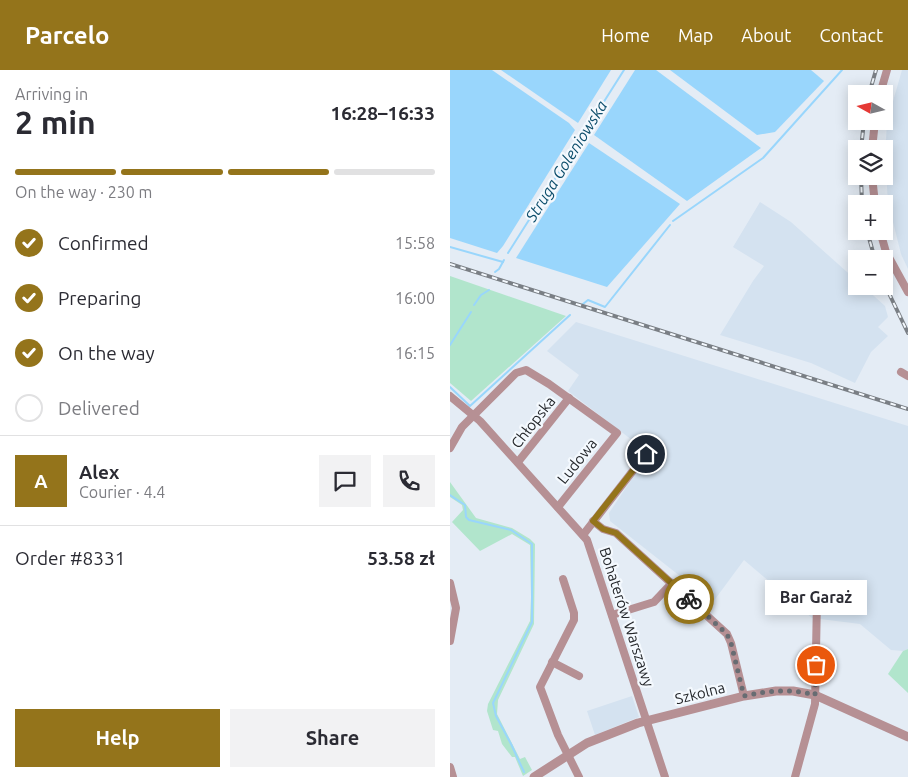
<!DOCTYPE html>
<meta charset="utf-8">
<style>
body{margin:0;font-family:Ubuntu,sans-serif;background:#f2f2f3;color:#2b2b33;height:100vh;display:flex;flex-direction:column;font-size:19px;white-space:nowrap}
*{box-sizing:border-box;margin:0}
p{font-size:16px;color:#7c7c81}
.icon{flex:none;width:28px;height:28px;fill:none;stroke:currentColor;stroke-width:2;stroke-linecap:round;stroke-linejoin:round}
.map{position:relative;flex:1;overflow:hidden}
.drawer{display:flex;flex-direction:column;background:#fff;width:450px}
.drawer>*{flex:none}
.needle{width:32px;rotate:278deg}
.tools{position:absolute;left:398px;top:15px;display:grid;gap:10px}
.tools a{display:grid;place-items:center;width:45px;height:45px;border-radius:0px;background:#fff;box-shadow:0 2px 12px #0003;font-size:25px}
.pin{position:absolute;display:grid;place-items:center;width:42px;height:42px;color:#fff;margin:-21px;border:2px solid #fff;border-radius:50%;box-shadow:0 1px 5px #0007}
.courier{position:absolute;display:grid;place-items:center;width:50px;height:50px;margin:-25px;border:4px solid #94741b;border-radius:50%;background:#fff;color:#222;box-shadow:0 1px 6px #0007}
.bubble{position:absolute;height:35px;border-radius:0px;background:#fff;box-shadow:0 2px 12px #0003;font-size:16px;font-weight:700;line-height:35px;text-align:center}
.summary em{font-style:normal;font-weight:700}
.summary div{display:flex;flex-direction:column-reverse}
.summary{display:flex;align-items:center;justify-content:space-between;height:85px;padding:0 15px}
h1{font-size:32px;font-weight:700;line-height:38px}
.bar{display:grid;grid-template-columns:repeat(4,1fr);gap:8px 5px;align-content:center;height:60px;padding:0 15px}
.bar i{height:6px;border-radius:4px;background:#e1e1e2}
.bar .current{background:#94741b}
.bar p{grid-column:span 4}
.line{display:flex;align-items:center;gap:12px;padding:0 15px;border-top:1px solid #e1e1e2}
.line div{flex:1}
.round{display:grid;place-items:center;flex:none;width:52px;height:52px;border-radius:0px;background:#f2f2f3}
ol{padding:0 15px;list-style:none}
li{display:flex;align-items:center;gap:15px;height:55px}
li p{margin-inline-start:auto}
li .icon{padding:5px;border-radius:50%;background:#94741b;color:#fff;stroke-width:4}
li:last-child{color:#7c7c81}
li i{width:28px;height:28px;border:2px solid #e1e1e2;border-radius:50%}
.button{display:flex;gap:10px;margin-top:auto;padding:10px 15px}
.button a{flex:1;height:58px;border-radius:0px;background:#94741b;color:#fff;font-size:20px;font-weight:700;line-height:58px;text-align:center}
.button a+a{background:#f2f2f3;color:#2b2b33}
header{display:flex;align-items:center;gap:30px;box-sizing:border-box;height:70px;padding:0 25px;background:#94741b;color:#fff}
header strong{font-size:24px}
nav{display:flex;gap:28px;margin-inline-start:auto;font-size:18px}
main{display:flex;flex:1;min-height:0}
.map>svg:first-child{display:block}
.built{fill:#d4e2f0}
.green{fill:#b1e5cc}
.water{fill:#99d6fc}
.lines{fill:none;stroke-linecap:round;stroke-linejoin:round}
.stream{stroke:#99d6fc;stroke-width:2}
.minor{stroke:#b69094;stroke-width:8}
.tertiary{stroke:#b69094;stroke-width:9}
.rail-casing{stroke:#7a7f85;stroke-width:4}
.rail{stroke:#f4f9fe;stroke-width:2;stroke-dasharray:5.5;stroke-linecap:butt}
.done{stroke:#676c72;stroke-width:5;stroke-dasharray:0 9}
.route{stroke:#94741b;stroke-width:6}
.labels{text-anchor:middle;dominant-baseline:central;stroke-width:4.5;stroke-linejoin:round;paint-order:stroke}
.street-label{font-size:15px;fill:#24272b;stroke:#f4f9fe}
.water-label{font-size:16px;font-style:italic;fill:#0c4d6b;stroke:#f4f9fe}
</style>
<header>
<strong>Parcelo</strong>
<nav><a>Home</a><a>Map</a><a>About</a><a>Contact</a></nav>
</header>
<main>
<section class="drawer">
<div class="summary"><div><h1>2 min</h1><p>Arriving in</p></div><em>16:28–16:33</em></div>
<div class="bar"><i class="current"></i><i class="current"></i><i class="current"></i><i></i><p>On the way · 230 m</p></div>
<ol>
<li><svg class="icon" aria-label="check" viewBox="0 0 24 24"><path d="M5 12l5 5 9-10"/></svg>Confirmed<p>15:58</p></li>
<li><svg class="icon" aria-label="check" viewBox="0 0 24 24"><path d="M5 12l5 5 9-10"/></svg>Preparing<p>16:00</p></li>
<li><svg class="icon" aria-label="check" viewBox="0 0 24 24"><path d="M5 12l5 5 9-10"/></svg>On the way<p>16:15</p></li>
<li><i></i>Delivered</li>
</ol>
<div class="line" style="height:90px"><b class="round" style="background:#94741b;color:#fff">A</b><div><b>Alex</b><p>Courier · 4.4</p></div><a class="round"><svg class="icon" aria-label="chat" viewBox="0 0 24 24"><path d="M4 5h16v11H9l-5 4z"/></svg></a><a class="round"><svg class="icon" aria-label="phone" viewBox="0 0 24 24"><path d="M5 4h4l2 5-3 2q2 4 5 5l2-3 5 2v4C11 20 4 13 5 4z"/></svg></a></div>
<div class="line" style="height:65px"><div>Order #8331</div><b>53.58 zł</b></div>
<div class="button"><a>Help</a><a>Share</a></div>
</section>
<div class="map">
<svg width="458" height="707" viewBox="0 0 458 707">
<rect width="100%" height="100%" fill="#e4ecf5"/>
<g class="built">
<path d="M452,0H458V199L451,184L438,132L435,86L437,52Z"/>
<path d="M310,132L341,152L406,210V216H413L435,236L438,247L428,257L438,266L421,282L405,313L361,293L270,265L303,211L314,196L283,177Z"/>
<path d="M126,252L458,356V579L453,581L441,580L410,554L362,548L294,490L263,532L160,451L159,443L199,383L118,321L129,305L97,281Z"/>
<path d="M182,626L189,647L145,665L137,641Z"/>
</g>
<g class="green">
<path d="M0,206L116,246L21,331L0,313Z"/>
<path d="M0,412L26,448L62,458L80,469L85,474L84,554L48,630L47,644L70,689L75,687L82,700L73,706L65,687H62L52,674L48,661L43,660L37,641L38,634L80,551L81,527L80,475L62,464L30,481L2,452L13,440L12,435L0,427Z"/>
<path d="M458,579V623L438,604L453,581Z"/>
</g>
<g class="water">
<path d="M0,0H42L119,53L125,60L53,176L47,183L0,168Z"/>
<path d="M51,0H161L128,53Z"/>
<path d="M185,0H206L311,78L237,131L144,65Z"/>
<path d="M220,0H361L374,11L325,62L307,65Z"/>
<path d="M139,73L230,134L157,217L66,188Z"/>
</g>
<g class="lines">
<g class="stream">
<path d="M223,151L313,88L392,0"/>
<path d="M0,177L53,192"/>
<path d="M58,183L174,0"/>
<path d="M45,202L49,199L54,190"/>
<path d="M133,234L138,230L155,237L220,155"/>
<path d="M24,235L31,225L39,220"/>
<path d="M0,275L21,242"/>
<path d="M0,317L20,336L120,245"/>
<path d="M0,425L15,435L16,447L19,450L61,460L82,474V552L43,633L46,646L61,674L74,702"/>
</g>
<g class="minor">
<path d="M430,24L437,0"/>
<path d="M422,79L425,51"/>
<path d="M422,106L425,134"/>
<path d="M430,161L436,182L458,222"/>
<path d="M451,302L458,306"/>
<path d="M0,326L30,351L137,470L215,707"/>
<path d="M0,378L12,357L66,303L76,300L99,314L167,363L108,437"/>
<path d="M68,392L119,328"/>
<path d="M143,451L153,459L166,463L277,564L281,573L294,626"/>
<path d="M133,465L196,384"/>
<path d="M113,509L124,543V550L90,617L108,665L129,707"/>
<path d="M0,513L6,538L0,571"/>
<path d="M162,545L204,532L222,513"/>
<path d="M102,592L129,606"/>
<path d="M0,697L3,707"/>
<path d="M345,707L365,634L367,529"/>
</g>
<path class="tertiary" d="M84,707L137,673L188,653L294,626L326,621H343L365,625L458,667"/>
<g class="rail-casing">
<g id="rail">
<path d="M419,24L426,0"/>
<path d="M411,79L414,51"/>
<path d="M411,106L412,134"/>
<path d="M417,161L425,189"/>
<path d="M0,194L458,339"/>
<path d="M434,213L458,263"/>
</g>
</g>
<use href="#rail" class="rail"/>
</g>
<g class="lines">
<path class="done" d="M239,529L277,564L281,573L294,626C318,621 340,618 365,625L366,595"/>
<path class="route" d="M196,384L143,451L153,459L166,463L239,529"/>
</g>
<g class="labels">
<g class="street-label">
<text transform="translate(83 352) rotate(-52)">Chłopska</text>
<text transform="translate(127 391) rotate(-51)">Ludowa</text>
<text transform="translate(177 547) rotate(72)">Bohaterów Warszawy</text>
<text transform="translate(250 623) rotate(-14)">Szkolna</text>
</g>
<g class="water-label">
<text transform="translate(116 91) rotate(-58)">Struga Goleniowska</text>
</g>
</g>
</svg>
<div class="tools">
<a><svg class="needle" viewBox="-14 -14 28 28"><path d="M0-13l5 13h-10z" fill="#e53935"/><path d="M0 13l5-13h-10z" fill="#7c7c81"/></svg></a>
<a><svg class="icon" aria-label="layers" viewBox="0 0 24 24"><path d="M12 4l9 5-9 5-9-5zM3 14l9 5 9-5"/></svg></a>
<a>+</a>
<a>−</a>
</div>
<div class="pin" style="left:366px;top:595px;background:#ea580c"><svg class="icon" aria-label="bag" viewBox="0 0 24 24"><path d="M5 8h14l-1 12H6zM9 8a3 3 0 0 1 6 0"/></svg></div>
<div class="pin" style="left:196px;top:384px;background:#1f2937"><svg class="icon" aria-label="home" viewBox="0 0 24 24"><path d="M3 11l9-7 9 7M6 9v11h12V9"/></svg></div>
<div class="courier" style="left:239px;top:529px"><svg class="icon" aria-label="bike" viewBox="0 0 24 24"><circle cx="6" cy="16" r="4"/><circle cx="18" cy="16" r="4"/><path d="M6 16l4-8h5l3 8M10 8l3 8H6M13 5h3"/></svg></div>
<div class="bubble" style="left:315px;top:510px;width:102px">Bar Garaż</div>
</div>
</main>
